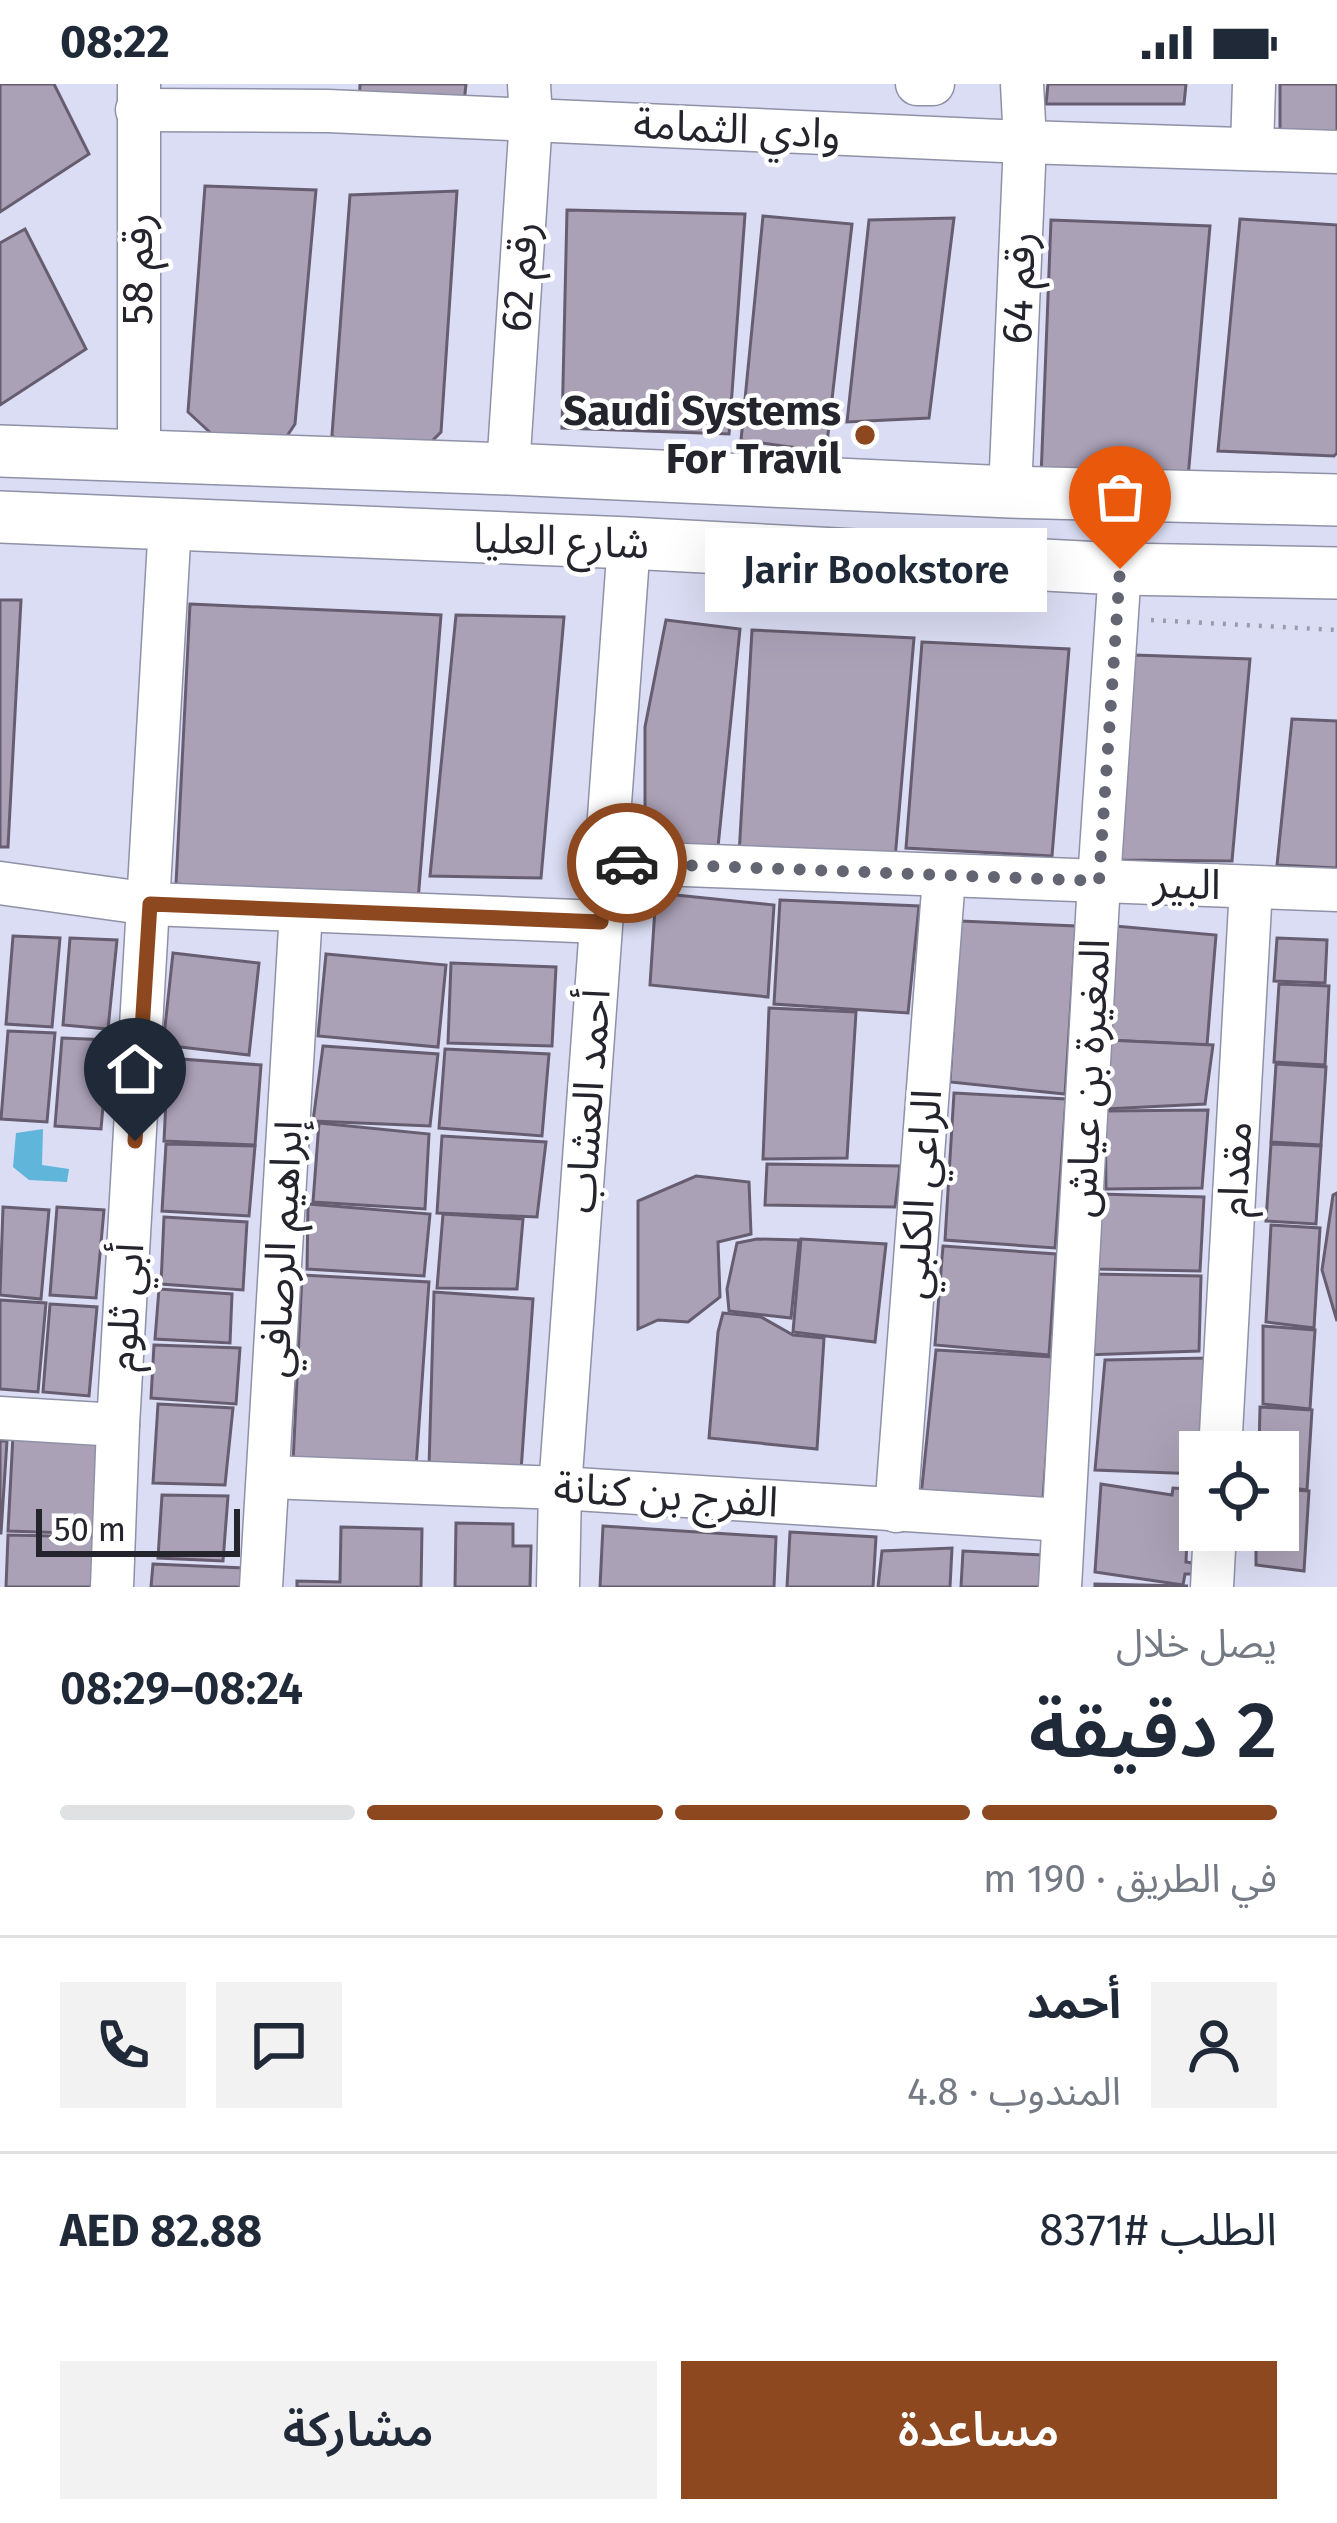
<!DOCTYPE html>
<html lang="ar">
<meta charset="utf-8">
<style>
body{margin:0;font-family:"Fira Sans","Noto Sans Arabic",sans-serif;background:#f2f2f3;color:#1f2937;direction:rtl;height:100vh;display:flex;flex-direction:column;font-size:45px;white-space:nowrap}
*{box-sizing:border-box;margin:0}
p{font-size:39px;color:#747a83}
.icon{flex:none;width:66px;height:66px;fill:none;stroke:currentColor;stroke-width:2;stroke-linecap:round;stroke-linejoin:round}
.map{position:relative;height:1503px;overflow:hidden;direction:ltr}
.side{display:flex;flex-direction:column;background:#fff;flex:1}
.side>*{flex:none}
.tools{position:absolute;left:1179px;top:1347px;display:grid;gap:24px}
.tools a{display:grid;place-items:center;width:120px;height:120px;border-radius:0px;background:#fff;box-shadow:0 12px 48px #0002;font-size:60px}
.scale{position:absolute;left:36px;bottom:30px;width:204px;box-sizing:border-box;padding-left:12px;border:6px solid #23242c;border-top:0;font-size:33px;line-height:42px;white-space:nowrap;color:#23242c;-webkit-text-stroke:9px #fff;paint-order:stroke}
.pin{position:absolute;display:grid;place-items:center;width:102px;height:102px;color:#fff;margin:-123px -51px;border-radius:50% 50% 50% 0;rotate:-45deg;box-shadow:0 0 12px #0007}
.pin .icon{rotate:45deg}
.courier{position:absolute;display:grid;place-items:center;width:120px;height:120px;margin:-60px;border:9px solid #8d481f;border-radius:50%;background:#fff;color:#222;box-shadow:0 3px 15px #0007}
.bubble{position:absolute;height:84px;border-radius:0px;background:#fff;box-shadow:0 12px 48px #0002;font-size:39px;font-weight:600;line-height:84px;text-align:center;direction:rtl}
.headline em{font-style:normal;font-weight:600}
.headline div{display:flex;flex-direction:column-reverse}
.headline{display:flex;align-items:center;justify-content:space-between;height:204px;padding:0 60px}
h1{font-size:78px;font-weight:600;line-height:90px}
.bar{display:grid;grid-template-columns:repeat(4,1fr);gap:18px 12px;align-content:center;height:144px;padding:0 60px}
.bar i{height:15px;border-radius:9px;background:#e0e1e3}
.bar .on{background:#8d481f}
.bar p{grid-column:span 4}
.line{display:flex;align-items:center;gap:30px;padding:0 60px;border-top:3px solid #e0e1e3}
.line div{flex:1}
.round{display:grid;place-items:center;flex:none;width:126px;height:126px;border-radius:0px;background:#f2f2f3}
.button{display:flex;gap:24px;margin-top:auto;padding:24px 60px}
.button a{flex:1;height:138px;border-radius:0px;background:#8d481f;color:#fff;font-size:48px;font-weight:600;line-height:138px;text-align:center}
.button a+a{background:#f2f2f3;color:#1f2937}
.status{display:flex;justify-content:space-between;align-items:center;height:84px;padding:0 60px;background:#fff;direction:ltr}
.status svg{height:33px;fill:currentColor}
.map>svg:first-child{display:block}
.water{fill:#60b5db}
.building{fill:#aba1b6;stroke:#665e70;stroke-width:3}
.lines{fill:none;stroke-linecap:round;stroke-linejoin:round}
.minor-casing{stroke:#8f91a6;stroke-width:45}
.major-casing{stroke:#8f91a6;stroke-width:54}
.path{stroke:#9a9cad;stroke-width:4.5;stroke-dasharray:3 9;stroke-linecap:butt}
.minor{stroke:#fff;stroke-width:42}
.major{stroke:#fff;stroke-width:51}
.done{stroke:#636572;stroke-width:12;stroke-dasharray:0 21.6}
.route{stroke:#8d481f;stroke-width:15}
.poi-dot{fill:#8d481f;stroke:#fff;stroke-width:4.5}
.labels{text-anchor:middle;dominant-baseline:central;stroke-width:9;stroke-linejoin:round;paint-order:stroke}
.street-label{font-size:42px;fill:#23242c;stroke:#fff}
.poi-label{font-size:42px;font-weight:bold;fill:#23242c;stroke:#fff;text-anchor:end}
</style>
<div class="status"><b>08:22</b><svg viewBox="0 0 49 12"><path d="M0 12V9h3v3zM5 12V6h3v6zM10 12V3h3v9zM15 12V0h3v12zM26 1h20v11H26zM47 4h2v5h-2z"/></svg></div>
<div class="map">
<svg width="1337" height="1503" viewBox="0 0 1337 1503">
<rect width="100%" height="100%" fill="#dbddf4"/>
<path class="water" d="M43,1045L42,1081L69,1085L67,1098L29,1096L13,1083L16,1049Z"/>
<g class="building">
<path d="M0,0H54L89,70L0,128Z"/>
<path d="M360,0H466L464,19L359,26Z"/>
<path d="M1048,0H1186L1184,20H1046Z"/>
<rect x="1280" y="0" width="57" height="53"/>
<path d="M205,102L316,106L295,340L279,364L228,365L188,328Z"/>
<path d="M457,107L441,348L415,374L352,375L332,351L350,111Z"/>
<path d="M567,126L745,130L729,350L562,344Z"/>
<path d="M763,132L852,140L826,368L741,356Z"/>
<path d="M954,134L929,334L847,338L869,136Z"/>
<path d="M1240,135L1337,141V369L1334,372L1218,367Z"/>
<path d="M1051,136L1210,142L1188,394L1041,393Z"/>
<path d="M25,145L86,265L0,321V159Z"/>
<path d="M0,516H21L8,763H0Z"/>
<path d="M190,520L441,531L418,817L176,800Z"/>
<path d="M456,531L564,533L541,794L430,792Z"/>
<path d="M666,536L740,545L718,763L645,760V643Z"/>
<path d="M752,546L914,554L895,775L739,771Z"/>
<path d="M922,558L1069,565L1052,772L906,764Z"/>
<path d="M1134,571L1250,575L1232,777L1118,776Z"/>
<path d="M1292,635L1337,637V784L1277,781Z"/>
<path d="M656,809L774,821L768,913L650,901Z"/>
<path d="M780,816L919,822L908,929L774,920Z"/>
<path d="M960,837L1076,842L1065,1010L950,998Z"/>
<path d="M1115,842L1216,851L1207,961L1106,956Z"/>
<path d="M13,852L60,854L52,943L6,940Z"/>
<path d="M70,854L117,856L108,945L63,941Z"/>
<path d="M1277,854L1327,856L1325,899L1274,897Z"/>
<path d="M173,869L259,879L249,971L163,961Z"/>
<path d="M326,870L446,881L438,963L318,952Z"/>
<path d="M451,879L556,883L552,962L448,959Z"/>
<path d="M1279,900L1329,902L1325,981L1274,978Z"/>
<path d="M769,924L856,928L847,1074L763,1075Z"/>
<path d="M8,947L55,949L47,1038L1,1035Z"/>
<path d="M62,954L109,956L101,1045L55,1042Z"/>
<path d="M1106,956L1213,961L1205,1020L1105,1025Z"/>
<path d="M323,962L438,970L430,1042L313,1037Z"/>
<path d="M445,965L549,970L542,1052L439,1044Z"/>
<path d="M168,974L261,981L255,1061L164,1057Z"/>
<path d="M1276,980L1326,983L1321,1061L1271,1058Z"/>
<path d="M954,1009L1066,1015L1055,1164L945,1156Z"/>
<path d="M1208,1026L1202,1104L1106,1105L1105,1027Z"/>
<path d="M319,1039L429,1050L425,1125L313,1118Z"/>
<path d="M442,1052L546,1058L537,1133L437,1129Z"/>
<path d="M166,1060L255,1062L249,1132L162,1127Z"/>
<path d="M1271,1060L1321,1062L1316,1140L1266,1137Z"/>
<path d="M767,1080L900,1082L895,1123L765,1121Z"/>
<path d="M696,1092L749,1098L751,1150L718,1158L720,1213L688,1238L658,1236L638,1245V1117Z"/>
<path d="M1337,1109V1237L1322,1186L1333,1111Z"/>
<path d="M1099,1110L1204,1113L1200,1187L1095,1185Z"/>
<path d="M308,1120L430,1130L424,1192L307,1185Z"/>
<path d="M3,1123L49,1126L41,1215L0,1211Z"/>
<path d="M57,1123L104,1126L96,1214L50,1211Z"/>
<path d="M443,1130L523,1135L517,1205L437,1204Z"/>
<path d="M164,1133L247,1138L243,1206L161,1200Z"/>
<path d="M1271,1141L1320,1144L1314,1244L1266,1238Z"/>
<path d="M757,1155L799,1156L791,1234L729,1227L727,1205L737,1159Z"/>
<path d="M801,1155L886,1160L875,1258L793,1248Z"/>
<path d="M943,1162L1056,1170L1049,1271L935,1261Z"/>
<path d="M1089,1190L1201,1192L1199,1267L1085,1271Z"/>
<path d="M302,1191L429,1198L416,1384L293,1379Z"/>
<path d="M159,1205L232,1210L230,1259L155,1255Z"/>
<path d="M434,1208L533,1215L521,1387L429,1383Z"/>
<path d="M0,1216L46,1219L38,1308L0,1305Z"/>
<path d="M50,1220L97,1223L89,1312L43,1308Z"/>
<path d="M723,1229L761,1233L793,1251L824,1254L817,1365L709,1354L718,1248Z"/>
<path d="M1263,1242L1315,1246L1310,1325L1263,1320Z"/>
<path d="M154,1261L240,1264L236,1320L151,1314Z"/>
<path d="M936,1266L1054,1273L1043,1414L921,1412Z"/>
<path d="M1209,1274L1199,1390L1095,1386L1105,1276Z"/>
<path d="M158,1320L233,1324L225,1401L153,1399Z"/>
<path d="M1260,1323L1312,1326L1307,1406L1278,1402V1368H1259Z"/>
<path d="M13,1351L103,1354L98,1450L8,1447Z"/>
<path d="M0,1357H7L1,1449H0Z"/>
<path d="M1101,1400L1172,1411L1173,1404L1189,1405L1186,1478L1200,1480L1199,1490H1185L1183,1501L1095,1488Z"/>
<path d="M1278,1405L1309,1407L1304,1487L1256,1481V1446H1278Z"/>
<path d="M162,1411L228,1412L223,1477L158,1474Z"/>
<path d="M456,1439L513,1440V1462H531L530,1503H455Z"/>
<path d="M603,1442L776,1453L774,1503H600Z"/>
<path d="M341,1443L422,1445L421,1503H297V1497L340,1498Z"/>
<path d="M790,1448L876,1453L873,1503H787Z"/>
<path d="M8,1451L99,1453L97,1503H6Z"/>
<path d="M952,1464L950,1503H878L882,1467Z"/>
<path d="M963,1467L1043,1471L1041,1503H961Z"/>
<path d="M153,1480L244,1484L241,1503H151Z"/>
<path d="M1095,1500L1188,1502L1095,1503Z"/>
</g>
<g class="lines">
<g class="minor-casing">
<g id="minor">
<path d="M917,0H933"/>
<path d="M139,1V371"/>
<path d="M137,26L328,27L1025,58L1337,68"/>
<path d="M1252,65L1254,0"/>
<path d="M508,385L531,35L529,0"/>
<path d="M1010,408L1025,58L1022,0"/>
<path d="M606,778L1337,806"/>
<path d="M0,799L150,820L601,838"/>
<path d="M0,1334L118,1341"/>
<path d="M1220,1368L1251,803"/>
<path d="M268,1393L560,1404L1063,1436"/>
<path d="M896,1427L944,793"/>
<path d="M112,1503L118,1341L170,440"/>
<path d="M261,1503L301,827"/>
<path d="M558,1503L560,1404L629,459"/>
<path d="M1060,1503L1099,797L1120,485"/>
<path d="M1212,1503L1215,1446"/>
</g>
</g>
<g class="major-casing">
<g id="major">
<path d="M0,367L508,385L1010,408L1337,416"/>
<path d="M0,433L629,459L1120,485L1337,489"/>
</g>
</g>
<path class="path" d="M1151,536L1337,546"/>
<use href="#minor" class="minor"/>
<use href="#major" class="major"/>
</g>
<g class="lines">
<path class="done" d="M627,779L1099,797L1120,485"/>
<path class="route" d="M135,1057L150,820L601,838L606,778L627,779"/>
</g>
<circle class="poi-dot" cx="865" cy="351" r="12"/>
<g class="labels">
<g class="street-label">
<text transform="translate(737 45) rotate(3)">وادي الثمامة</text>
<text transform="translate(138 185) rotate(-90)">رقم 58</text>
<text transform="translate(520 193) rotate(-86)">رقم 62</text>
<text transform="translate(1019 204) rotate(-88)">رقم 64</text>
<text transform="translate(561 457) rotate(2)">شارع العليا</text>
<text transform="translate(1187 800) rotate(2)">البير</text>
<text transform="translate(1088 994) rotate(-87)">المغيرة بن عياش</text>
<text transform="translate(588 1017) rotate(-86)">أحمد العشاب</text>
<text transform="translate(1235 1085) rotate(-87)">مقدام</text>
<text transform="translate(920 1110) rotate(-86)">الراعي الكلبي</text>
<text transform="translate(281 1165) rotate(-87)">إبراهيم الرصافي</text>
<text transform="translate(125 1223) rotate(-86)">أبي ثلوم</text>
<text transform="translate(666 1411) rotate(4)">الفرج بن كنانة</text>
</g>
<g class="poi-label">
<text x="841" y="327">Saudi Systems<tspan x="841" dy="48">For Travil</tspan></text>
</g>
</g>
</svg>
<div class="tools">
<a><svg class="icon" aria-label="locate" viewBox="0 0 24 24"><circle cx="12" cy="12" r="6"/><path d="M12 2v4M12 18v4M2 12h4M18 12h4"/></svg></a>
</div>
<div class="scale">50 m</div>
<div class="pin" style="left:1120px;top:485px;background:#ea580c"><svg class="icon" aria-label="bag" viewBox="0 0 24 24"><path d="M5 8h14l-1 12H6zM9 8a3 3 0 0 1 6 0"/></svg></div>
<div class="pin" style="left:135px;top:1057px;background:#1f2937"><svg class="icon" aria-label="home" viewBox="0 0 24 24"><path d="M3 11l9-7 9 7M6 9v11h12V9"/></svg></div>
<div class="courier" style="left:627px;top:779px"><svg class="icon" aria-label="car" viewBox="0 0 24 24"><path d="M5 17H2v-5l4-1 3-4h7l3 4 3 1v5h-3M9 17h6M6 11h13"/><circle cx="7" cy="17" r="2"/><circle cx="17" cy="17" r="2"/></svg></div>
<div class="bubble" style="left:705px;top:444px;width:342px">Jarir Bookstore</div>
</div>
<section class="side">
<div class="headline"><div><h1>2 دقيقة</h1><p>يصل خلال</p></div><em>08:24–08:29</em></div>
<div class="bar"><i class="on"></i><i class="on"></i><i class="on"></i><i></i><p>في الطريق · 190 m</p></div>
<div class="line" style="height:216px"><a class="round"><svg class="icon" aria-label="person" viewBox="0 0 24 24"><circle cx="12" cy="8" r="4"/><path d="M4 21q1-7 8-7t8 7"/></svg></a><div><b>أحمد</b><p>المندوب · 4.8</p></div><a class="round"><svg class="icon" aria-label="chat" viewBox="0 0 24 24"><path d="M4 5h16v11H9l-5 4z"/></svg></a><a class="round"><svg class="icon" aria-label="phone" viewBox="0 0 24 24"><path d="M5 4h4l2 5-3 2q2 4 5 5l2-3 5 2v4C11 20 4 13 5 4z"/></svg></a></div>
<div class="line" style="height:156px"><div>الطلب #8371</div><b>AED 82.88</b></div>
<div class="button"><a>مساعدة</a><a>مشاركة</a></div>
</section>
